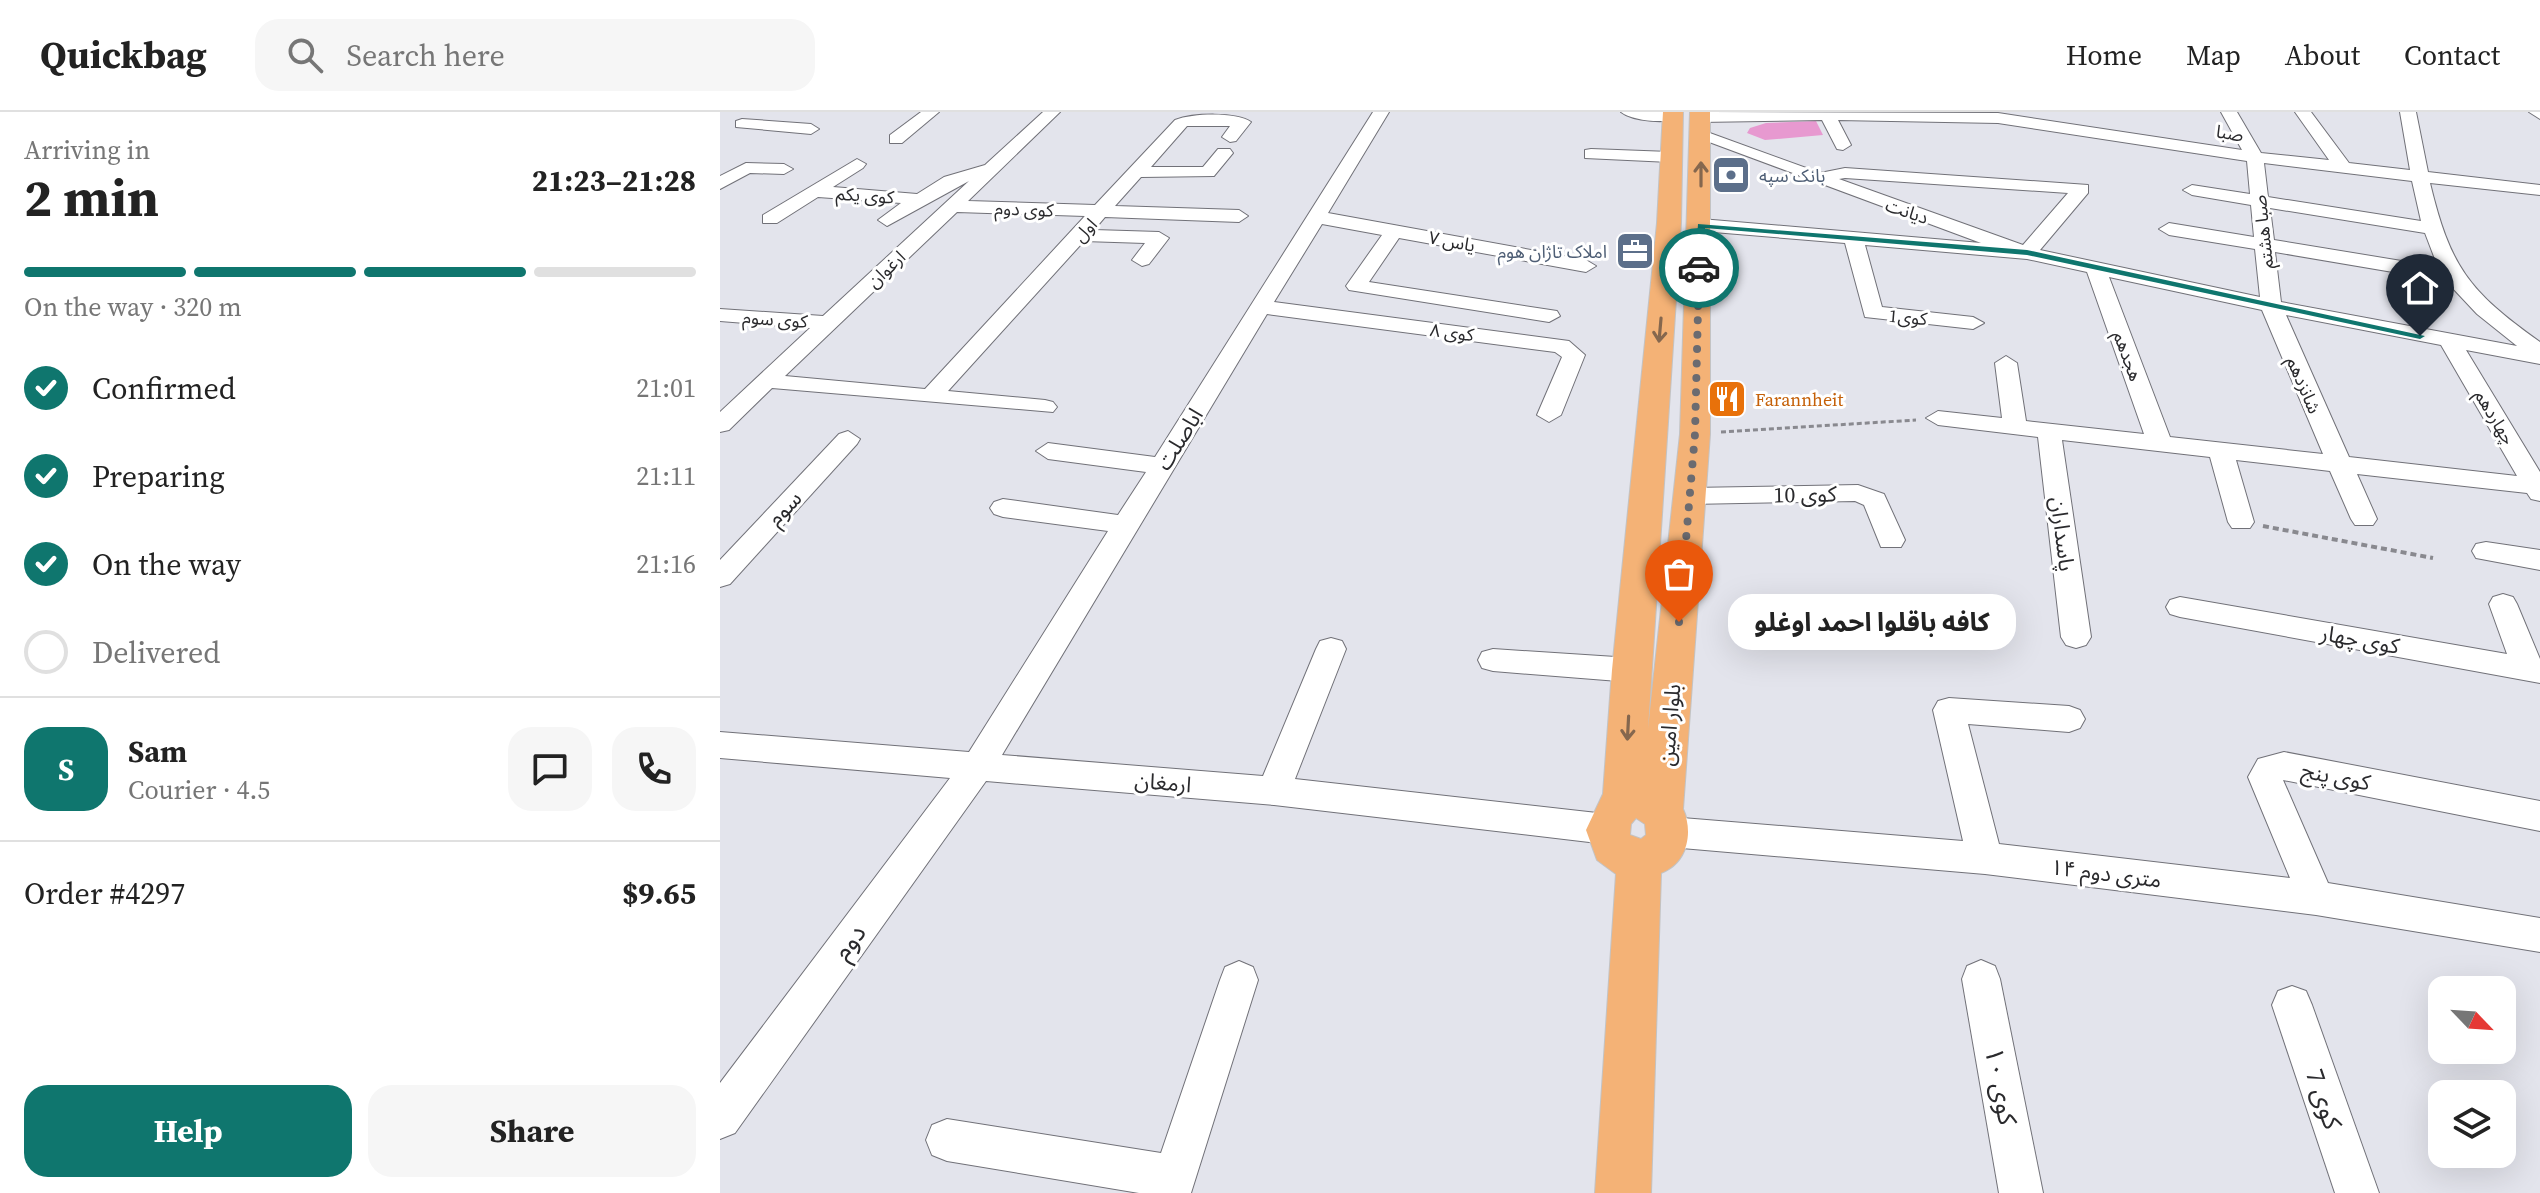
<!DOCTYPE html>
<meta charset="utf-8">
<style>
body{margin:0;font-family:"Source Serif 4","Noto Sans Arabic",serif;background:#f6f6f6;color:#222;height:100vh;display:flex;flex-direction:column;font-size:30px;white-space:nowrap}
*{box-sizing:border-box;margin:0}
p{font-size:26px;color:#767676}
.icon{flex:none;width:44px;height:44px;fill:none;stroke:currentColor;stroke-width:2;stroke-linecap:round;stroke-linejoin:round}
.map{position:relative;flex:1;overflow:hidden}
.panel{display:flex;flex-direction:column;background:#fff;width:720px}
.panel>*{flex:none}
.needle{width:52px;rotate:115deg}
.tools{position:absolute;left:1708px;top:864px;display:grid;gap:16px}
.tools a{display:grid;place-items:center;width:88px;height:88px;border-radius:16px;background:#fff;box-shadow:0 8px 32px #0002;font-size:40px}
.pin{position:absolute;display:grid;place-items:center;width:68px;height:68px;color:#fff;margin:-82px -34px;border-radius:50% 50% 50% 0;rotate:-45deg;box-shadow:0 0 8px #0007}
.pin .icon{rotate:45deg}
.courier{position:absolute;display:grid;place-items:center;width:80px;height:80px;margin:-40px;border:6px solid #0f766e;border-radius:50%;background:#fff;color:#222;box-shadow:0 2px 10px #0007}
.bubble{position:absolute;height:56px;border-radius:24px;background:#fff;box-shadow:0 8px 32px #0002;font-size:26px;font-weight:700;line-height:56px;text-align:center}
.summary em{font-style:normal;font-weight:700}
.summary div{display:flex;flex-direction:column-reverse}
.summary{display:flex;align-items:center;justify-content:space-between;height:136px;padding:0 24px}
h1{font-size:52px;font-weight:700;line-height:60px}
.bar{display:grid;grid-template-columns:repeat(4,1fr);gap:12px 8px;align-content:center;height:96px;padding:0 24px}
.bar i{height:10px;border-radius:6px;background:#e0e0e0}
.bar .selected{background:#0f766e}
.bar p{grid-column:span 4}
.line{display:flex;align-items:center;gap:20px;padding:0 24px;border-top:2px solid #e0e0e0}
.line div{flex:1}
.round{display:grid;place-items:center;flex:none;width:84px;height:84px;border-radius:24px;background:#f6f6f6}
ol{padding:0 24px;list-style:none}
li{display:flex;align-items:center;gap:24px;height:88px}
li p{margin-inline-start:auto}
li .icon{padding:8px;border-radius:50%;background:#0f766e;color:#fff;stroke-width:4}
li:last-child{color:#767676}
li i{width:44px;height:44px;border:4px solid #e0e0e0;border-radius:50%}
.button{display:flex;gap:16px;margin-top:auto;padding:16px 24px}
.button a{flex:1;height:92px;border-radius:24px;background:#0f766e;color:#fff;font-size:32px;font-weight:700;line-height:92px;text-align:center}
.button a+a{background:#f6f6f6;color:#222}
header{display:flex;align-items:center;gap:48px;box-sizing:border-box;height:112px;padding:0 40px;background:#fff;border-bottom:2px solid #e0e0e0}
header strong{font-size:38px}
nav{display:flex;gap:44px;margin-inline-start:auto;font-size:28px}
.search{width:560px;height:72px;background:#f6f6f6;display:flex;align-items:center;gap:20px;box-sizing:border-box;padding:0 28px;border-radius:24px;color:#767676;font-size:30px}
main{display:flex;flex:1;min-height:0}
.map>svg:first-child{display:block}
.building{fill:#e799d0}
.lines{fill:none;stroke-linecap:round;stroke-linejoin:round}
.minor-casing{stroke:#717178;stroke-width:2}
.major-casing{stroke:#c3c3c4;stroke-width:2}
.path-far1{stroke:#89898f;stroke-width:3;stroke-dasharray:5 3;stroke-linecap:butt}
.path{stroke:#89898f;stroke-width:4;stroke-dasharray:6 4;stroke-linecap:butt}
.minor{fill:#fff;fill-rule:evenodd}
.major{fill:#f4b276;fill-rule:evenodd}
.oneway{stroke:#85674e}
.route{fill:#0f766e}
.done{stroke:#6b6b70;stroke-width:8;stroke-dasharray:0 14.4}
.labels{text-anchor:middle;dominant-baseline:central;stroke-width:6;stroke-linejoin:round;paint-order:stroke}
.far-street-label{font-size:18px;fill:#2a2a2d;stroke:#fff}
.far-service-label{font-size:18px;fill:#4e5e75;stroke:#fff;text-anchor:start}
.far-food-label{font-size:18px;fill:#c56008;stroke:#fff;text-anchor:start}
.street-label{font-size:22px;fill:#2a2a2d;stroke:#fff}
.near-street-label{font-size:26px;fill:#2a2a2d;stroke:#fff}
</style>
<header>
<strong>Quickbag</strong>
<div class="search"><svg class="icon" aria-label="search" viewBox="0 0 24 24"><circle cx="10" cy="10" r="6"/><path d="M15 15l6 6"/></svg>Search here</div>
<nav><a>Home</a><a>Map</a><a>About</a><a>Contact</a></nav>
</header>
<main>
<section class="panel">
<div class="summary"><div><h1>2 min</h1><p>Arriving in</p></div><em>21:23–21:28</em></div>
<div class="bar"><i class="selected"></i><i class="selected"></i><i class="selected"></i><i></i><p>On the way · 320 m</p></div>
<ol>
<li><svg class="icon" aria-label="check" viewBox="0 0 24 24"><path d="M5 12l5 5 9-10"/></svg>Confirmed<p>21:01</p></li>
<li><svg class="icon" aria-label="check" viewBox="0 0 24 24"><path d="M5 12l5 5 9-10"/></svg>Preparing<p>21:11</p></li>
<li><svg class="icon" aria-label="check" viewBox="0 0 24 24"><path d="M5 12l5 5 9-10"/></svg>On the way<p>21:16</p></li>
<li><i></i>Delivered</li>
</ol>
<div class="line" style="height:144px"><b class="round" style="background:#0f766e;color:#fff">S</b><div><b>Sam</b><p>Courier · 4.5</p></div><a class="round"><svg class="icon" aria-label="chat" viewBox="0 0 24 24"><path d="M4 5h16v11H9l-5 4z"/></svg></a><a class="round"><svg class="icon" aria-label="phone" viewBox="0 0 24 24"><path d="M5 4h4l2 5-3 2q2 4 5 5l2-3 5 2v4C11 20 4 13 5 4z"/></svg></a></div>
<div class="line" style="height:104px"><div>Order #4297</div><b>$9.65</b></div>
<div class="button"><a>Help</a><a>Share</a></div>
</section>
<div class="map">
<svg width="1820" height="1081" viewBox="0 0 1820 1081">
<rect width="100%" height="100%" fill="#e3e4ec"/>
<path class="building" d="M1096,9L1103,23L1045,28L1027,21L1030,16L1046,11Z"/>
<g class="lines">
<g class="minor-casing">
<g id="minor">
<path d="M201,0H219L182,31H170V23Z"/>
<path d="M323,0H340L248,89L375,93L455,8C474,1 516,0 531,10L516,29L510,30L502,25L510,14H467L431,55H483L498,37H510L513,41L494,64L421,65L395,94L519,98L528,104L519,110L385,105L374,118L439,120L449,126L429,152L422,154L412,148L425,131L364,129L228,279L325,288L333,290L337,295L333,300L52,276L9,318L0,320V300L90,216L0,209V197L103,204L249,69L167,114L158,108L181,91L98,85L57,111H43V103L137,47L146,52L143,56L113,75L197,82L224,65L265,53ZM237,100L365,104L205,277L65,264Z"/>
<path d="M653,0H669L608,101L866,148L876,154L866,160L679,126L649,170L837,199L840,204L829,210L629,178L626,174L662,123L602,112L554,190L849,229L865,243L841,303L829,310L817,303L842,245L835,240L547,202L282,643L543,664L596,537L600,529L611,526L622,529L626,537L575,667L886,702L898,706L903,717L898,728L886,732L554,693L266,669L15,1021L0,1027V971L230,666L0,646V620L249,640L388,419L283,405L274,402L270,396L274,390L283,387L398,403L426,360L328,347L316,339L328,331L435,345Z"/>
<path d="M901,0H956L961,4C950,13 912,9 901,0Z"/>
<path d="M989,0L1278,1L1522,38L1501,0H1517L1541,41L1609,48L1575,0H1591L1629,51L1690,58L1680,0H1696L1708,60L1820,73V83L1710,71C1730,154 1748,179 1820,230V252L1746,238L1820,360V389L1811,387L1807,381L1637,362L1657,407L1653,413H1635L1631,407L1610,359L1516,348L1534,410L1530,416H1512L1508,410L1490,345L1342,328L1371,525L1366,533L1356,536L1346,533L1341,525L1318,325L1218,313L1206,306L1218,299L1282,306L1275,251L1286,244L1297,251L1306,309L1424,322L1367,160L1307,147L1145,133L1162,195L1253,205L1264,211L1253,217L1145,205L1125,131L981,119L971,113L981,107L1261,131L973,24L975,20H987L1100,61L1125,56L1368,73V81L1320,138L1540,185L1535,137L1449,123L1439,117L1449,111L1534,125L1531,93L1472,83L1463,78L1472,73L1530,82L1527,49L1278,11L1118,8L1131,33L1123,38L1117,37L1102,8L980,10L972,5ZM1544,51L1692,69L1701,109L1548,85ZM1125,66L1348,81L1303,133L1119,67ZM1550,96L1705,121L1718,155L1554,128ZM1555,140L1726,169L1757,202L1797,234L1561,190ZM1389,165L1542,198L1603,342L1450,325ZM1566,203L1721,233L1797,364L1629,345Z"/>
<path d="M1809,0H1820V7Z"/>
<path d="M22,7L91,12L99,17L91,22L16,15V9Z"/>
<path d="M871,37L950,40L959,45L950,50L865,46V38Z"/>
<path d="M26,51L64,52L73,57L64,62L30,61L0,77V64Z"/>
<path d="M128,319L140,327L137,332L10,472L0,475V448L119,322Z"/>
<path d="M1138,373L1164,382L1185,428L1181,435H1161L1144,393L1135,389L970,392L961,390L957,384L961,378L970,376Z"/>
<path d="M1766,430L1820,438V458L1756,446L1752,439L1756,432Z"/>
<path d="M1783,482L1793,485L1797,492L1820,547V571L1460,505L1450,502L1446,495L1450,488L1460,485L1787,542L1769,492L1773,485Z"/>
<path d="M773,537L911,546L922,550L926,558L922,566L911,570L773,559L762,556L758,548L762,540Z"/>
<path d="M1229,586L1349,594L1360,598L1365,607L1360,616L1349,620L1248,612L1279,732L1570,766L1528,665L1538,647L1564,640L1820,689V719L1563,668L1608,771L1820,806V840L1596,803L1265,762L950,735L938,731L933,720L938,709L950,705L1243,729L1213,598L1218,589Z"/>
<path d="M1261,848L1275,854L1280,867L1323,1081H1279L1242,867L1247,854Z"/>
<path d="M519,849L533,855L538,868L471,1081H419L227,1049L212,1043L206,1028L212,1013L227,1007L441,1041L500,868L505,855Z"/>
<path d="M1572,874L1586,879L1592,893L1659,1081H1615L1552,893L1558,879Z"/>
</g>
</g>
<g class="major-casing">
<path id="major" d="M943,0H963L961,111L928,617L960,322L970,0H990V322L963,697C974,721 967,751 941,761L931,1081H875L896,762L877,748L866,718L883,682L892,558L937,111ZM916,706L925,712L926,723L921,727L910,723L911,712Z"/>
</g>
<path class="path-far1" d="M1001,320L1196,308"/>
<path class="path" d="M1543,414L1713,446"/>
<use href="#minor" class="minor"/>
<use href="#major" class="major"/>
</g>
<defs><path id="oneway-shaft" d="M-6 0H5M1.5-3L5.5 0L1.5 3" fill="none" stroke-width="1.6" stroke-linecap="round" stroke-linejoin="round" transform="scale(2)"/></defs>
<g class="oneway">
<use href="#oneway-shaft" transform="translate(981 62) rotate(-90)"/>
<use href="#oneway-shaft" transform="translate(940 218) rotate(95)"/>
<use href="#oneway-shaft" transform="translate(908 616) rotate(93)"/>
</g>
<path class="route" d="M978,112L1307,138L1705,224L1700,227L1307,143L985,116L984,156L979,158L975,156Z"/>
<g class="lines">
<path class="done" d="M959,510L975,322L979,156"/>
</g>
<defs>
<g id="bank-square" transform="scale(2)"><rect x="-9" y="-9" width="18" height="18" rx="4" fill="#5c6f8a" stroke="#fff"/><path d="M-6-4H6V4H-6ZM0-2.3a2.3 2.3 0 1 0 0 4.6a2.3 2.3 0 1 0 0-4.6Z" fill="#fff"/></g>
<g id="office-square" transform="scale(2)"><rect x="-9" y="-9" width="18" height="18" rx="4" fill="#5c6f8a" stroke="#fff"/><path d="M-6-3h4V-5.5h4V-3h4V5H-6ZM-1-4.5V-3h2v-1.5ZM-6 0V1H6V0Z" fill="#fff"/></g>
<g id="restaurant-square" transform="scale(2)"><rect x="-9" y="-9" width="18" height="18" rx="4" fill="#e8710a" stroke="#fff"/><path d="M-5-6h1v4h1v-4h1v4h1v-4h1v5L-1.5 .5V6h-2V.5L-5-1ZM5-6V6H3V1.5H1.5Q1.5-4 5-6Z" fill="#fff"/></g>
</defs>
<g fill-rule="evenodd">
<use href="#bank-square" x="1011" y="63"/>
<use href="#office-square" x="915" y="139"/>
<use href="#restaurant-square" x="1007" y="287"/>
</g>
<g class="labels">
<g class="far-street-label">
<text transform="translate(1510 21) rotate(9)">صبا</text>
<text transform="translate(145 83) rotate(4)">کوی یکم</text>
<text transform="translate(304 97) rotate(2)">کوی دوم</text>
<text transform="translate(1187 99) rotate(19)">دیانت</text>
<text transform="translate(365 118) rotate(-47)">اول</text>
<text transform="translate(1543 120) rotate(-96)">صبا هشتم</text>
<text transform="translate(732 129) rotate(11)">یاس ۷</text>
<text transform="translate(166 157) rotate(-43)">ارغوان</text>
<text transform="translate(1188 205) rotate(5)">کوی1</text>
<text transform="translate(55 207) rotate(4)">کوی سوم</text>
<text transform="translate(732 220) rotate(7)">کوی ۸</text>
<text transform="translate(1408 244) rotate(70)">هجدهم</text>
<text transform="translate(1584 273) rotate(67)">شانزدهم</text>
<text transform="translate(1775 305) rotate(59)">چهاردهم</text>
</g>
<g class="far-service-label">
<text x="1039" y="63">بانک سپه</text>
<text x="887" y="139" text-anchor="end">املاک تاژان هوم</text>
</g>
<g class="far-food-label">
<text x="1035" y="287">Farannheit</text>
</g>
<g class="street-label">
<text transform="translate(459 327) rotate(-58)">اباصلت</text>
<text transform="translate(1085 382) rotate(-1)">کوی 10</text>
<text transform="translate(64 396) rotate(-47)">سوم</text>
<text transform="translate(1343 422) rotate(83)">پاسداران</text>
<text transform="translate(1640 527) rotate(10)">کوی چهار</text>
<text transform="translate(949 613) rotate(-85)">بلوار امین</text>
<text transform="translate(1616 664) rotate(11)">کوی پنج</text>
<text transform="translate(443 670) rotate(5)">ارمغان</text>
<text transform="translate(1386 761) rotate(7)">۱۴ متری دوم</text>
</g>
<g class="near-street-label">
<text transform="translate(129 830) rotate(-54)">دوم</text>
<text transform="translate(1281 974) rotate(79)">کوی ۱۰</text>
<text transform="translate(1604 987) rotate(71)">کوی 7</text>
</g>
</g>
</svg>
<div class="tools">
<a><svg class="needle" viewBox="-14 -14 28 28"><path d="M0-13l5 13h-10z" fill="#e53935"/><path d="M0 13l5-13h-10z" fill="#767676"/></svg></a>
<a><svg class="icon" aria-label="layers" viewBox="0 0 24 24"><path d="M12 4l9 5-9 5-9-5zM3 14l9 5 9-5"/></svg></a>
</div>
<div class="pin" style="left:959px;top:510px;background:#ea580c"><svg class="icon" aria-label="bag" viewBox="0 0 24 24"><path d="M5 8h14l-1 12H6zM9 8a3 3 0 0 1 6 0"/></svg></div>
<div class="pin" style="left:1700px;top:224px;background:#1f2937"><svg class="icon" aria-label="home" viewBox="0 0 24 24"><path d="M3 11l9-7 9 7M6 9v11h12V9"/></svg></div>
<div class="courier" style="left:979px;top:156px"><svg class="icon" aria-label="car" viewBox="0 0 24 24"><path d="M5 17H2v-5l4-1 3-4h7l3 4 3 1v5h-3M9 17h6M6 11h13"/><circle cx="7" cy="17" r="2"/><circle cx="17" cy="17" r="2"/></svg></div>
<div class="bubble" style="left:1008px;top:482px;width:288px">کافه باقلوا احمد اوغلو</div>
</div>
</main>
